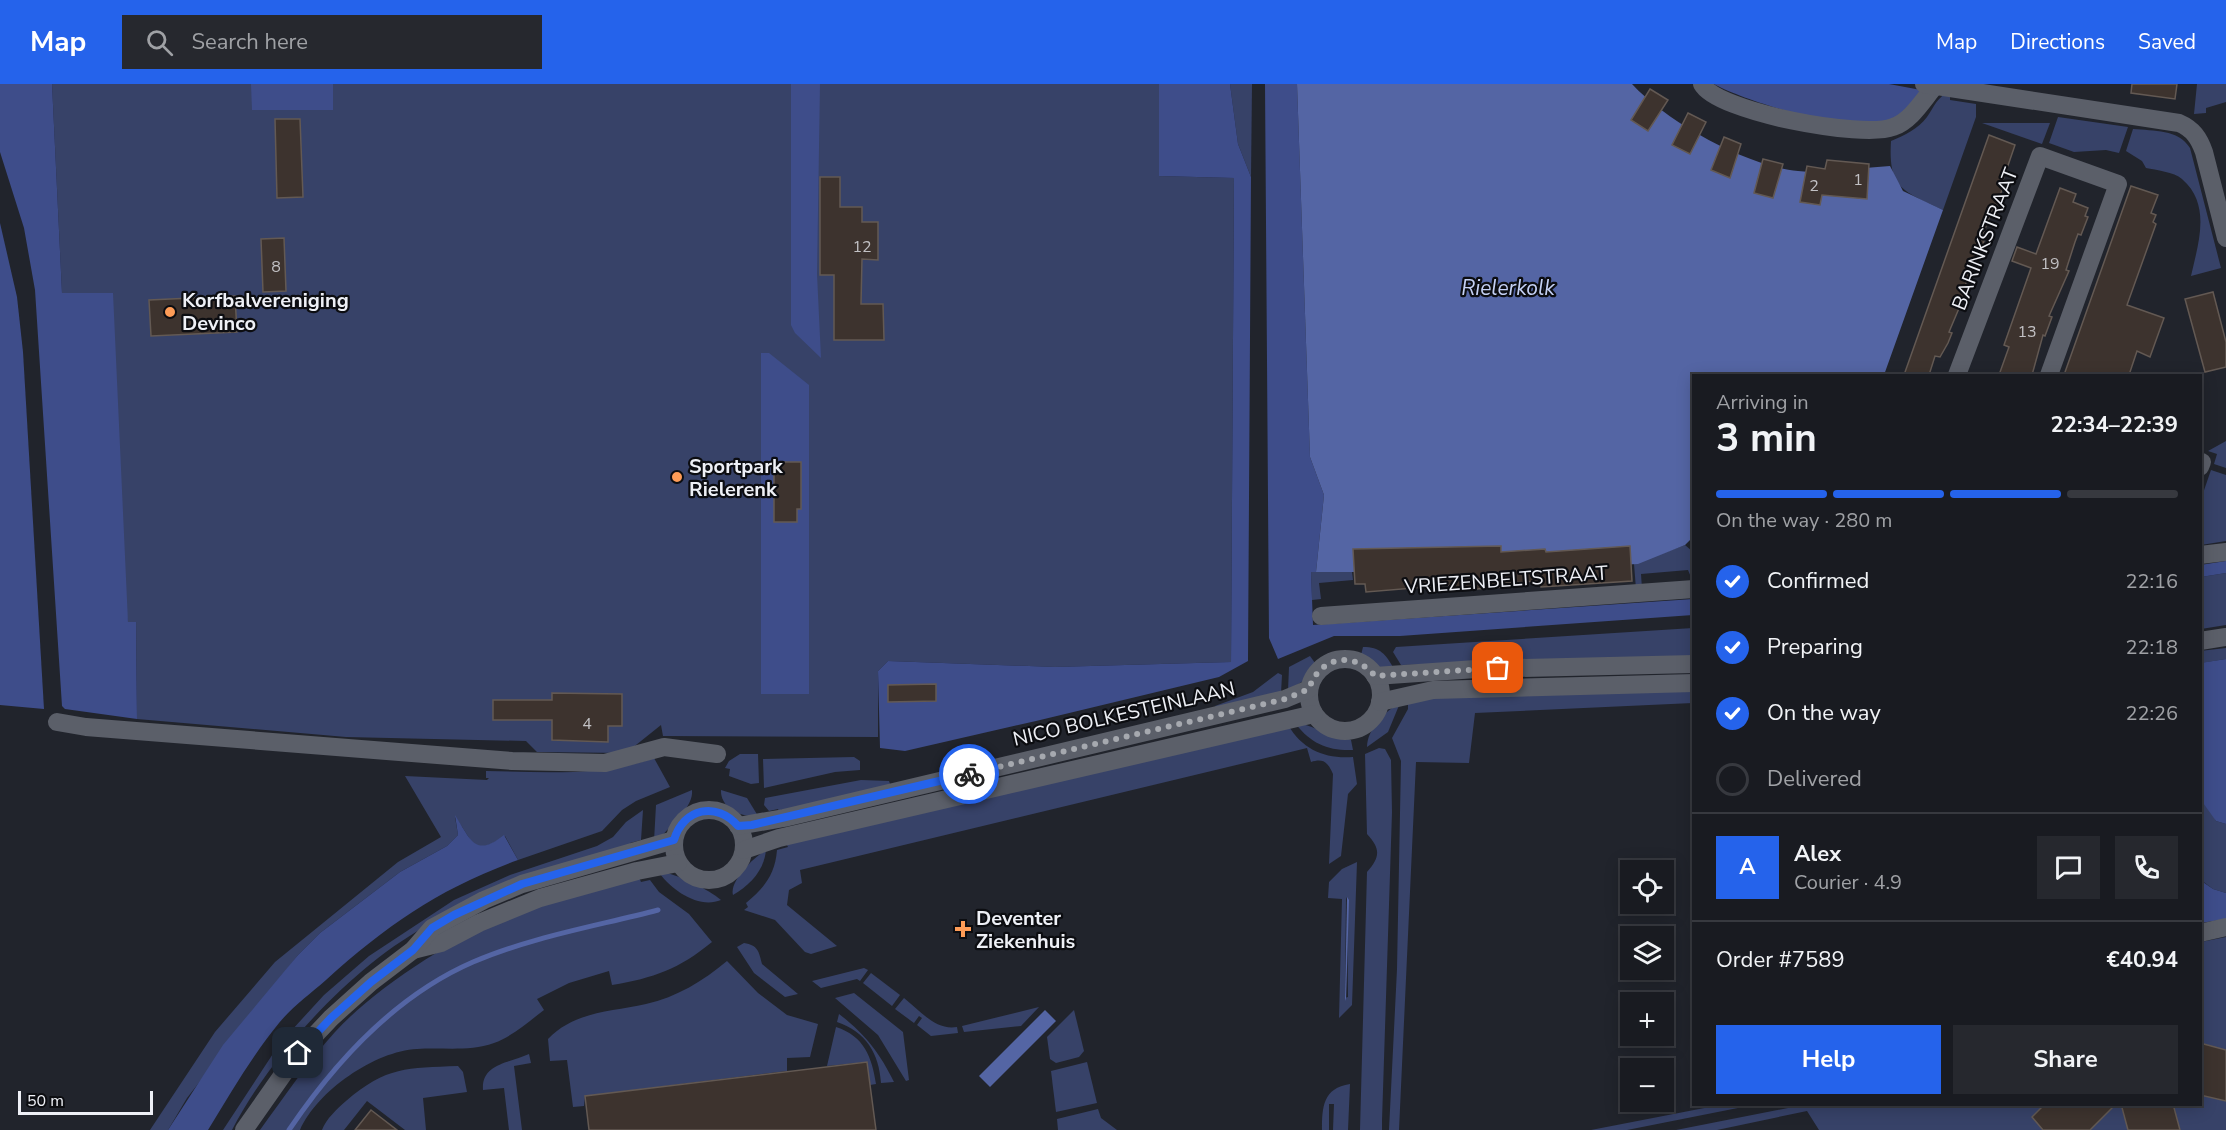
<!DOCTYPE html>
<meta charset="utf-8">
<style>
body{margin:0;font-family:"Nunito Sans",sans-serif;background:#26282e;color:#f1f3f6;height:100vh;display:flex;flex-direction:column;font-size:22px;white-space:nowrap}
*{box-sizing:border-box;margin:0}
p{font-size:20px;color:#9fa1a5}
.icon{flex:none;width:33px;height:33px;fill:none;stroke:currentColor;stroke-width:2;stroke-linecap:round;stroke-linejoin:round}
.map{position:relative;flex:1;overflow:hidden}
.details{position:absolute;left:1692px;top:290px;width:510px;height:732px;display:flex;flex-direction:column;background:#191b21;border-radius:0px;box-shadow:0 3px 15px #0003,0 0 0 2px #37393f}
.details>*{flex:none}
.buttons{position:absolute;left:1620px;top:776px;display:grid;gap:12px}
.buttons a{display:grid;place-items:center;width:54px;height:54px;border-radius:0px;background:#191b21;box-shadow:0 3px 15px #0003,0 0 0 2px #37393f;font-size:30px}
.scale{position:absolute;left:18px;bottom:15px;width:135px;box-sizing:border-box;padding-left:6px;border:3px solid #eef0f6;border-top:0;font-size:16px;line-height:21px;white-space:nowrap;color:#eef0f6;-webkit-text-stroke:4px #0c0d11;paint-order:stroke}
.pin{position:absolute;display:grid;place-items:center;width:51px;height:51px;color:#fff;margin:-26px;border-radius:12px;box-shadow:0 3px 9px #0006}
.courier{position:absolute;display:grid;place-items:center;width:60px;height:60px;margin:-30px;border:4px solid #2563eb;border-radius:50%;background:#fff;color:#222;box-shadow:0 2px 8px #0007}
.headline em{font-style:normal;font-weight:700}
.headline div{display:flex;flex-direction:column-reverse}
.headline{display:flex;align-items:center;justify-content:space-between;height:102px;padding:0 24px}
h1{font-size:39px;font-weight:700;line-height:45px}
.bar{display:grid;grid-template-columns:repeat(4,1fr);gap:9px 6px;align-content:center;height:72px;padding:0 24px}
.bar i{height:8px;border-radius:4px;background:#37393f}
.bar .current{background:#2563eb}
.bar p{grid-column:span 4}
.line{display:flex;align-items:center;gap:15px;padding:0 24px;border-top:2px solid #37393f}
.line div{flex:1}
.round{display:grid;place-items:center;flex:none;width:63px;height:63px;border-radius:0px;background:#26282e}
ol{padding:0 24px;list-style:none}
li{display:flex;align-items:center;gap:18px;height:66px}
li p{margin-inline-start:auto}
li .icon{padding:6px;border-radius:50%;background:#2563eb;color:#fff;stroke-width:4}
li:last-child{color:#9fa1a5}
li i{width:33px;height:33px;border:3px solid #37393f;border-radius:50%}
.action{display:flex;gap:12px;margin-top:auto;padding:12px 24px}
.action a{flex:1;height:69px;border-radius:0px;background:#2563eb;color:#fff;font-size:24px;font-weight:700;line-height:69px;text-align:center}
.action a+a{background:#26282e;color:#f1f3f6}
header{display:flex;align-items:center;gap:36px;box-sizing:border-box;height:84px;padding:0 30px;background:#2563eb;color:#fff}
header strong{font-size:28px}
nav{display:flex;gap:33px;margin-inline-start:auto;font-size:21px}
.search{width:420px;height:54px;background:#26282e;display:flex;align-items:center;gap:15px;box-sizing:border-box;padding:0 21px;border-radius:0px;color:#9fa1a5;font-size:22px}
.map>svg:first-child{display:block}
.green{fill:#374268;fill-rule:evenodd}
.forest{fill:#3e4d8a}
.water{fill:#5465a4}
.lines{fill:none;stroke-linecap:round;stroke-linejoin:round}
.stream{stroke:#5465a4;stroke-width:5}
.building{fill:#3d332e;stroke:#635953;stroke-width:1.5}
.minor{stroke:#5b5f69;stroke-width:18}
.done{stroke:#a6a9af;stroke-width:6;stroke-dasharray:0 10.8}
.route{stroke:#2563eb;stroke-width:8}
.poi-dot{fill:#fe9c57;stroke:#0c0d11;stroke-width:2}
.labels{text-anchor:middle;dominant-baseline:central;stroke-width:4.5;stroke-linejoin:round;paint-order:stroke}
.number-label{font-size:16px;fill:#c2c1c4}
.street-label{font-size:20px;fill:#eef0f6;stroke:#0c0d11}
.poi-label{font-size:20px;font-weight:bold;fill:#eef0f6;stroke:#0c0d11;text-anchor:start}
.water-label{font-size:21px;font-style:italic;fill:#c5d1f5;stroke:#0c0d11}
</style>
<header>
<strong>Map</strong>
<div class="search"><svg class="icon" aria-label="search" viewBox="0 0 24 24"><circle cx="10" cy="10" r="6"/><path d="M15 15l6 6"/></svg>Search here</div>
<nav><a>Map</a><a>Directions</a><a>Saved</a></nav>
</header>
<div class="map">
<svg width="2226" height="1046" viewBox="0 0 2226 1046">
<rect width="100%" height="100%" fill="#21242c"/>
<g class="green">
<path d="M52,0H1159V92L1234,94L1231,578L1055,583L888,577L878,587V653L663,652L661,641L626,669L537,668L526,657L346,653L137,635L136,538H128L62,209Z"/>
<path d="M1230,0H1252L1251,93L1238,60Z"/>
<path d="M2197,0H2226V18L2206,24V29L2194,30Z"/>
<path d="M1945,10L1950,11V16L1976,20V33L1943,126C1904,107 1888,106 1891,57C1905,51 1918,45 1927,33C1934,23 1935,17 1945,10Z"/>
<path d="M2058,33L2128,43L2119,69L2106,66L2074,68L2049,59Z"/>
<path d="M1982,39H2050L2042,60Z"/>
<path d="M2133,45C2154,47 2178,45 2190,64L2221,184L2191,192C2198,160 2212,121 2182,95C2174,88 2156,86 2146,84L2142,77L2126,67Z"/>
<path d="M2226,357V384L2214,380L2217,370L2208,367Z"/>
<path d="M2211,386L2226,391V457L2201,461V415Z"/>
<path d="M1685,461L1693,468V498L1688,486L1641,490L1642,505H1636L1634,480Z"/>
<path d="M1311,488H1352L1353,496L1319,499L1321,515L1312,516Z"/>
<path d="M2226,489V541L2201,545V493Z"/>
<path d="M1693,544V575L1401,581L1393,568L1396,563Z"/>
<path d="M1363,563C1380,563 1386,570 1394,585C1381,588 1371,576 1361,571Z"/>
<path d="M2226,564V575L2201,579L2200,567Z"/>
<path d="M1310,572L1315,579L1303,597L1288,607L1289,583Z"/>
<path d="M1278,589L1282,591L1281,609L1217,626L1215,622L1253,608Z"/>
<path d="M1693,605V619L1475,629L1469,679L1416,678L1399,1046H1389L1397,885L1401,677L1392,654L1408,625V617L1431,612Z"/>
<path d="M1400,619L1388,648L1367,663C1367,645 1385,627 1400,619Z"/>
<path d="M1296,640C1312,640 1319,648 1333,652C1339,654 1345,653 1351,656L1353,666C1329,667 1311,660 1296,640Z"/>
<path d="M1288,641C1303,666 1325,675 1353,673L1357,700L1348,710L1341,772L1329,780L1333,690C1328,678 1323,674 1311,678L1307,664L800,786L802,799L789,806L787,821L837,862L811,870L805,868L775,836L744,826L748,823L746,819C764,804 775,791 777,766L788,763L786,759Z"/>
<path d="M1379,664L1385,665L1391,676L1392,728L1382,1037V1046H1360L1367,788C1380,773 1381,765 1367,750L1365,670Z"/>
<path d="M740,670H758L759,699L751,700L729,692L730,685L725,684L729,677Z"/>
<path d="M854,673L860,677V686L835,688L764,704L763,675Z"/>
<path d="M654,674L670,703L636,717L622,726L602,747L518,776L505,752C471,774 475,758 455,733L458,751L447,762L400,788L320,849L298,871L187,1014L168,1046H150L215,948L275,878L398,778L441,753L405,692L487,696L489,694H486V687C542,688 601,693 654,674Z"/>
<path d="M861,696L889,697L891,703L780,730L778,725L769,727L764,721L765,714Z"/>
<path d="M2200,704L2216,737L2226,740V809L2213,805L2201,796Z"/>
<path d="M692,706C694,723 670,742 660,754L654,757L656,721Z"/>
<path d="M721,706L747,714L758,732C742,734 720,724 721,706Z"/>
<path d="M643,726L641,756L630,759L632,764C586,781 541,798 495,815C475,823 451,828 432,839C355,879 271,970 232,1046H223L280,959L324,911L369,872L454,816L510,791L597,762L613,753L626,738Z"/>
<path d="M766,766C764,787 750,801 733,811C729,797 754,773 766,766Z"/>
<path d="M1357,778L1352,921L1339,934L1342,815L1328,814L1329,798L1342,785ZM1347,813L1348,913L1345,914L1346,815Z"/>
<path d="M664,788C680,792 708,805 721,816C699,825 673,807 660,790Z"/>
<path d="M639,793L641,798L650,796L659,808L689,830L712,858C679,885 654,894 612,901L609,887L569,899L537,915L544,926C528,938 513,952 494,959C468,968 443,963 417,965C375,967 317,1007 300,1046H260C284,1013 307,979 335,948C378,901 461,849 521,827C559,813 600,804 639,793Z"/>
<path d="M2226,853V1046H1819L1807,1027L1717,1046H1676L1808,1020H2200L2201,858Z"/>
<path d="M744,859C758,861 759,868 762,880L798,910L785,913L754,889L737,863Z"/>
<path d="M727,877L758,909L787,931L818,940L810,973L787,974V987L585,1012L584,1022L573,1023L567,976L550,977L548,955C575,927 611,928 646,920C677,913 703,897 727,877Z"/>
<path d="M864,884L868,886L860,897L857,895L821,904L812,897Z"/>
<path d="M871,889L900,911L892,922L863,899Z"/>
<path d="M854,909L903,948L909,996L906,997L878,951L835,914Z"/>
<path d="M904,914C919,926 936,947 957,943L958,949L931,952L917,941L922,934L919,932L914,939L895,925Z"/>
<path d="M1039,923L1021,942L964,948L962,942Z"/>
<path d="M1074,926L1084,967L1079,973L1056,979L1050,975L1047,953Z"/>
<path d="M839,930C865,950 880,969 894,998L881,999C879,969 866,948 837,938Z"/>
<path d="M836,943C864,952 872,973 876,1000L870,1001L867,978L827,982Z"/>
<path d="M529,970L531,979L514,982L522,1046H509L504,1004L483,1006C481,980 509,979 529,970Z"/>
<path d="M1087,978L1097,1019L1056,1028L1051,987Z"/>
<path d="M458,982L463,988L467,1008L423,1014L426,1046H405L367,1017L344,1046H322C326,1035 337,1025 346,1017C387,982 407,984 458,982Z"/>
<path d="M1350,1000L1348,1046H1333L1334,1020H1329V1046H1322C1322,1023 1323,1004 1350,1000Z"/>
<path d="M1725,1020H1758L1627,1046H1591Z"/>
<path d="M1098,1025L1101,1034L1117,1046H1058L1057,1035Z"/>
</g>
<g class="forest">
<path d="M0,0H52L62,209H113L128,538H136L137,635L65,625L62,622L35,206L24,144L0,68Z"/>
<path d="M251,0H333V26H252Z"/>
<path d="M791,0H820L817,190L821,274L795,249L791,241Z"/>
<path d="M1159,0H1230L1238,60L1251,93L1248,577L1219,593L1036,637L905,667L880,664L878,587L888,577L1055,583L1231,578L1234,94L1159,92Z"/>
<path d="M1265,0H1297L1310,373L1324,411L1316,488H1311L1313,541L1693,515V531L1400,552H1334L1278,575L1269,554Z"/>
<path d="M1714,0H1889L1921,6C1911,20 1903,35 1886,41C1858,52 1741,16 1714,0Z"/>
<path d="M0,139L17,213L23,268L44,625L0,621Z"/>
<path d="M761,269H769L809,301V610H761Z"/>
<path d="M2226,477V489L2201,493L2200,481Z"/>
<path d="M2226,575V740L2216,737L2201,716L2200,579Z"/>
<path d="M455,731C471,756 475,774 504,751L518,776C439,805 388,840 326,896C310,910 292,923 279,939C252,972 230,1010 208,1046H168L223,961L298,871L320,849L400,788L447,762L458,751Z"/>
<path d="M2200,796L2213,805L2226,809V835L2201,839Z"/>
</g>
<g class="water">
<path d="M1297,0H1632C1667,38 1746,82 1798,87C1828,90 1859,84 1890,82L1903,107L1943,126L1884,291H1694V452L1685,461L1638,480L1471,488H1316L1324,411L1310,373Z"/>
<path d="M1347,813L1349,816L1346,917L1345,914Z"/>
<path d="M1045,926L1056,937L990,1003L979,992Z"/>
</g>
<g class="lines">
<path class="stream" d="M289,1046C335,978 397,911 473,878C531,853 597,842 658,826"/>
</g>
<g class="building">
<path d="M2132,0H2177L2175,15L2131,9Z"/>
<path d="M1650,5L1668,16L1648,47L1631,36Z"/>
<path d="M1688,29L1706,38L1690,70L1672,61Z"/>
<path d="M275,35H300L303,113L277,114Z"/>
<path d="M1989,51L2015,61L2001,102H2003L2000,112L1997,121L1994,120L1981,156L1984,157L1977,177L1974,175L1965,202L1968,203L1949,248L1952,249L1948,259L1940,273L1935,272L1929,291H1904Z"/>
<path d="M1724,53L1741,60L1730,94L1711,86Z"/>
<path d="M1763,75L1783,80L1773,114L1754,109Z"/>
<path d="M1827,76L1869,80L1867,115L1822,111L1820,121L1800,118L1807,82L1825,85Z"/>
<path d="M820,93H840V123H862V138H878V176L862,175L861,220H883L884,256H834V191H820Z"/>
<path d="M2131,102L2158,111L2151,129L2156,131L2153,138L2156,140L2127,221L2164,234L2150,273L2137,267L2129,291H2064Z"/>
<path d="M2060,104L2076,110L2073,118L2088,124L2085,132L2088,133L2081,151L2078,150L2075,158L2066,186L2069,187L2049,232L2052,233L2045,252L2043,251L2032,291H1999L2009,263L2004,261L2031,184L2012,177L2017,163L2036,170Z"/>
<path d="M284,154L286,207L263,208L261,155Z"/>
<path d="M2213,208L2226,258V283L2205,288L2185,215Z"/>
<path d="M235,212L237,248L151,252L149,216Z"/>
<path d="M774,378H801V425H797V438H774Z"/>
<path d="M1501,462V468L1545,465L1546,468L1630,462L1632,497L1541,503L1540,497L1503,499V503L1450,507V501L1366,508L1365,500H1355L1353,465Z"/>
<path d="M936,600V617L888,618V601Z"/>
<path d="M552,609L622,610V642H608V658L552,656V636H493V616H552Z"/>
<path d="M2200,959L2226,966V1017L2200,1011Z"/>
<path d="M867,978L876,1046H589L585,1012Z"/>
<path d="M2045,1020H2116L2090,1046H2043L2032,1033Z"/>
<path d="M2121,1020H2173L2180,1046H2128Z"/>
<path d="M371,1026L397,1046H355Z"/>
</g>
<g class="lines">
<g class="minor">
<path d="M1702,0C1717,28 1863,55 1893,43C1911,37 1923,16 1935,2"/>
<path d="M1924,0L2179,39C2193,45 2199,54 2204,68L2226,154"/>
<path d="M1957,291L2040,72L2118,100L2049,291"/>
<path d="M2200,383L2202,378"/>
<path d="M2200,471L2226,468"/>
<path d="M1321,532L1694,505"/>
<path d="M2200,557L2226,553"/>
<circle cx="1345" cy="611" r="36"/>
<path d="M1375,592L1476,585L1694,580"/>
<path d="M1380,618L1433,606L1694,599"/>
<path d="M57,638L86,643L512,677L605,679L664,663L717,670"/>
<circle cx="709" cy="761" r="35"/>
<path d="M738,742L784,734L1285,615L1309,605"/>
<path d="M744,766L779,754L1314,630"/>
<path d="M2200,849L2226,843"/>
<path d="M413,866L441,859L479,839L540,814L637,787L678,779"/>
<path d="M244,1046L298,969L331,934L371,898L413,866L432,844L484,816L522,800L674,756"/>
</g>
</g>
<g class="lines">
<path class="done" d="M969,690L1285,615L1309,605C1319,573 1353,566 1375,592L1498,584"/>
<path class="route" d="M298,969L331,934L371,898L413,866L432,844L454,831L522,800L674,756C683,724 717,717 738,742L752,741L969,690"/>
</g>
<g class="poi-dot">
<circle cx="170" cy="228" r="6"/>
<circle cx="677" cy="393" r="6"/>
<path d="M960 836h6v6h6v6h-6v6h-6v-6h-6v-6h6z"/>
</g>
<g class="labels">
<g class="number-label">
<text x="1858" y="96">1</text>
<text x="1814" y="102">2</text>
<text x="862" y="163">12</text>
<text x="2050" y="180">19</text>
<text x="276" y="183">8</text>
<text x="2027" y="248">13</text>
<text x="587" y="640">4</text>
</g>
<g class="street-label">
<text transform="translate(1985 155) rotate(-69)">BARINKSTRAAT</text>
<text transform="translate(1506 496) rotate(-4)">VRIEZENBELTSTRAAT</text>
<text transform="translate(1124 630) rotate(-13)">NICO BOLKESTEINLAAN</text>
</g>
<g class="poi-label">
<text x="182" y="216">Korfbalvereniging<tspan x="182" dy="23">Devinco</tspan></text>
<text x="689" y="382">Sportpark<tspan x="689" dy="23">Rielerenk</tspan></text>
<text x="976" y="834">Deventer<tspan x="976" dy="23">Ziekenhuis</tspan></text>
</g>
<g class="water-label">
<text x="1508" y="204">Rielerkolk</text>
</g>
</g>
</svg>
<div class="buttons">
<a><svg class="icon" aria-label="locate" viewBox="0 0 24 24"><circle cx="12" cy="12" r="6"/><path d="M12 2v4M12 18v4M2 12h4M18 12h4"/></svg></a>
<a><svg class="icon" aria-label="layers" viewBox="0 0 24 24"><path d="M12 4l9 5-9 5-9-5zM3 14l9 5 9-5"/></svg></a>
<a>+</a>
<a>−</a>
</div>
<div class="scale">50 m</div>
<div class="pin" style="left:1498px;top:584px;background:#ea580c"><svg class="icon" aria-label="bag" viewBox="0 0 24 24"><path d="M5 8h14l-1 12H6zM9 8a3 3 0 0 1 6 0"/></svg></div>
<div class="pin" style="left:298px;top:969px;background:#1f2937"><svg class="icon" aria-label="home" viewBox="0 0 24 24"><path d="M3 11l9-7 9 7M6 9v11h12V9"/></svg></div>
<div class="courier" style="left:969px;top:690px"><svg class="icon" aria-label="bike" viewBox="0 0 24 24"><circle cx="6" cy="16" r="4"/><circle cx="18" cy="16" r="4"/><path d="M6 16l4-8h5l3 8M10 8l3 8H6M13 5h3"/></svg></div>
<section class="details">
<div class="headline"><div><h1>3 min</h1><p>Arriving in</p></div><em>22:34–22:39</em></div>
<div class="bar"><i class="current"></i><i class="current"></i><i class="current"></i><i></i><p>On the way · 280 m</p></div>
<ol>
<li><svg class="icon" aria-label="check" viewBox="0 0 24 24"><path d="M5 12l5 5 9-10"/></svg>Confirmed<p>22:16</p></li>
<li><svg class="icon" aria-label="check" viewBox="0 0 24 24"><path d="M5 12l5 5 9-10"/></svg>Preparing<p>22:18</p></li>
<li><svg class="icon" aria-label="check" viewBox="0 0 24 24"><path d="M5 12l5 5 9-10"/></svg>On the way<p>22:26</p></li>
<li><i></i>Delivered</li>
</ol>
<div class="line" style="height:108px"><b class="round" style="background:#2563eb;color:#fff">A</b><div><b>Alex</b><p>Courier · 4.9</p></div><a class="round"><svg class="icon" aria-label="chat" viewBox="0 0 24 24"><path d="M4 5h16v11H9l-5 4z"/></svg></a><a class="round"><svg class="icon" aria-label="phone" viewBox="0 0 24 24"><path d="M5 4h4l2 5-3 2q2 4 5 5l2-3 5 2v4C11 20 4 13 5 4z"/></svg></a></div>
<div class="line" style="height:78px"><div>Order #7589</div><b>€40.94</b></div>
<div class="action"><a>Help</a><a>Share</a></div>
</section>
</div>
